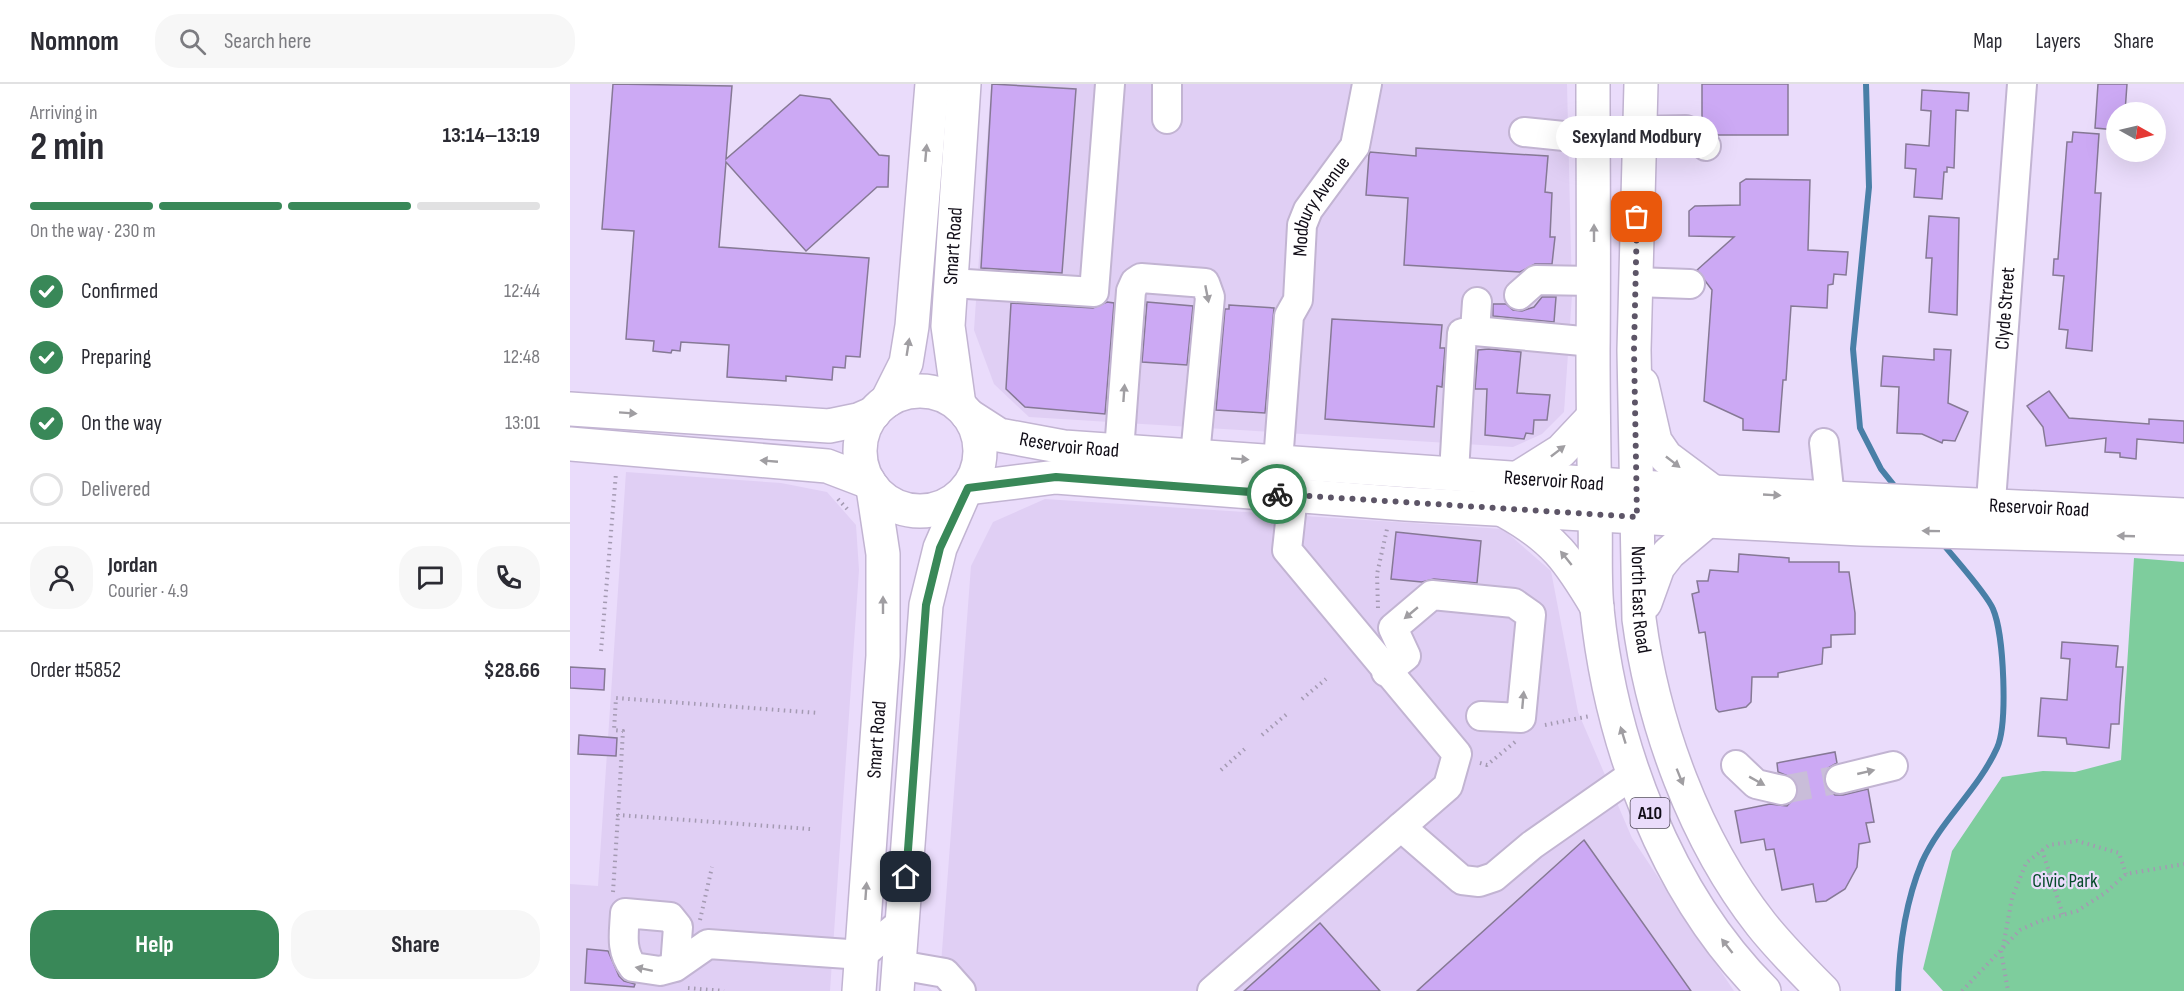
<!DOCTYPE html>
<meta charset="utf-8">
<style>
body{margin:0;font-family:"Sofia Sans Condensed",sans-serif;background:#f7f7f7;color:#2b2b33;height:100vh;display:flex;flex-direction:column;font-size:22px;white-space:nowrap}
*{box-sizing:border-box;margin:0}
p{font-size:20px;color:#7c7c81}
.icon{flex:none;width:33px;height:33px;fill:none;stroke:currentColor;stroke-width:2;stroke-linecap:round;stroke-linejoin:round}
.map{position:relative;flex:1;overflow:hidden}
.details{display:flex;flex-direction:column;background:#fff;width:570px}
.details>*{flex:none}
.needle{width:39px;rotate:98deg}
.controls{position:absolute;left:1536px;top:18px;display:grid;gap:12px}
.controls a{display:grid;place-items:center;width:60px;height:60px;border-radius:50%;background:#fff;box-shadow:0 6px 24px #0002;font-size:30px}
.pin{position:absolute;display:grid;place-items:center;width:51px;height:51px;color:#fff;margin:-26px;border-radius:12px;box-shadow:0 3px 9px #0006}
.courier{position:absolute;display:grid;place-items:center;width:60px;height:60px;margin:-30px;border:4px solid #398858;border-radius:50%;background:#fff;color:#222;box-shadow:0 2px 8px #0007}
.bubble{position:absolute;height:42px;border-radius:21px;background:#fff;box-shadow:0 6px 24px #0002;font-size:20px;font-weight:700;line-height:42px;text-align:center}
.summary em{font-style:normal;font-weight:700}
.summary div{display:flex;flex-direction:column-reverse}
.summary{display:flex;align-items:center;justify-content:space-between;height:102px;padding:0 30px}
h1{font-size:39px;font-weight:700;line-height:45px}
.bar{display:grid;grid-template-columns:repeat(4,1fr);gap:9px 6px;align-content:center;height:72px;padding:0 30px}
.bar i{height:8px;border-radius:4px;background:#e1e1e2}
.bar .active{background:#398858}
.bar p{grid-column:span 4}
.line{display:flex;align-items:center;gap:15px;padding:0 30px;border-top:2px solid #e1e1e2}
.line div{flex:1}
.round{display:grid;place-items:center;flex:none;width:63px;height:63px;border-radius:24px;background:#f7f7f7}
ol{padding:0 30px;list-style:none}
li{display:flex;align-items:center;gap:18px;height:66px}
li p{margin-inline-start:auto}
li .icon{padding:6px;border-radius:50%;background:#398858;color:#fff;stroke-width:4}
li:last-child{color:#7c7c81}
li i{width:33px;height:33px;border:3px solid #e1e1e2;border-radius:50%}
.action{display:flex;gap:12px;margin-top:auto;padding:12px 30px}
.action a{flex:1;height:69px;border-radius:24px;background:#398858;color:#fff;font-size:24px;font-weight:700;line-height:69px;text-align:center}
.action a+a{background:#f7f7f7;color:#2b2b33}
header{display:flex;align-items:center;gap:36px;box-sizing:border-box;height:84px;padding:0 30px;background:#fff;border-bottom:2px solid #e1e1e2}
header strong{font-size:28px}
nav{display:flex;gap:33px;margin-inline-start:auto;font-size:21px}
.search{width:420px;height:54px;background:#f7f7f7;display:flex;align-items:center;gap:15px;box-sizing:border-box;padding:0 21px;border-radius:24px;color:#7c7c81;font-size:22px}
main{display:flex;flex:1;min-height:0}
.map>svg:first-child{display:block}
.built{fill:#e0cff4}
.green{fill:#7ecd9d}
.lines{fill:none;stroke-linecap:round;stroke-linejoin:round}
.stream{stroke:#497fa7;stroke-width:6}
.building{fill:#cca9f4;stroke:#867995;stroke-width:1.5}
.minor-tunnel{stroke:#c9bdd9;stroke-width:28;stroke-dasharray:28 14;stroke-linecap:butt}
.minor-casing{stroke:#c2b4d2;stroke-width:32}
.major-casing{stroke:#c2b4d2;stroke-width:36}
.highway-casing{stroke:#c2b4d2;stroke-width:36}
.path{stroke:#a49ab2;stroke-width:4;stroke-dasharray:1.5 4.5;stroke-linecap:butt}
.minor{stroke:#fff;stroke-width:28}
.major{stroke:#fff;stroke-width:33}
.highway{stroke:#fff;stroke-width:33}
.oneway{fill:#a09ea2}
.done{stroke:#5d5567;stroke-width:6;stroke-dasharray:0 10.8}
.route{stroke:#398858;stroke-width:8}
.labels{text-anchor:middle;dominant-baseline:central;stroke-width:4.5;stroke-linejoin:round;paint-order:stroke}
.shield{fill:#eadcfb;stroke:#524b5b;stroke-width:1.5}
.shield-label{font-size:18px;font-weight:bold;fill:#110d17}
.street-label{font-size:20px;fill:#110d17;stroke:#eadcfb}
.park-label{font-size:20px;fill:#064b2b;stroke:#eadcfb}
</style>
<header>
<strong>Nomnom</strong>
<div class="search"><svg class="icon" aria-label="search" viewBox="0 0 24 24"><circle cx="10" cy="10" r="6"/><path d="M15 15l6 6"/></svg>Search here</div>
<nav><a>Map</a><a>Layers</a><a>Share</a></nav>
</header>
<main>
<section class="details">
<div class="summary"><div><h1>2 min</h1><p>Arriving in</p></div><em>13:14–13:19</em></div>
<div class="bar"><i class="active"></i><i class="active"></i><i class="active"></i><i></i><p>On the way · 230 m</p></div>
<ol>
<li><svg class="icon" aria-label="check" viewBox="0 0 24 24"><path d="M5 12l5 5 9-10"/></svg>Confirmed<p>12:44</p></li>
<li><svg class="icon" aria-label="check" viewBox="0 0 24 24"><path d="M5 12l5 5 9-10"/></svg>Preparing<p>12:48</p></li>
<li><svg class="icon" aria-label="check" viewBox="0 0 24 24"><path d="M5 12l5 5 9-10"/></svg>On the way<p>13:01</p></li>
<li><i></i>Delivered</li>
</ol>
<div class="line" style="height:108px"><a class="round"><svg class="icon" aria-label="person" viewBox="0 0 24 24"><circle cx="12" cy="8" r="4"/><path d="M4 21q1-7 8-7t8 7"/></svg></a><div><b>Jordan</b><p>Courier · 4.9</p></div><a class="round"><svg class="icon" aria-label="chat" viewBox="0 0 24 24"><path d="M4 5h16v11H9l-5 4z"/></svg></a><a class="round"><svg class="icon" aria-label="phone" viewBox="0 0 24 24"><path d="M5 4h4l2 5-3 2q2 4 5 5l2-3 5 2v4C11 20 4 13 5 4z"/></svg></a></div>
<div class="line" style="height:78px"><div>Order #5852</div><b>$28.66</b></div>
<div class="action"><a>Help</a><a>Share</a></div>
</section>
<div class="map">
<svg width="1614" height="907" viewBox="0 0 1614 907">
<rect width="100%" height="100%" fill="#eadcfb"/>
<g class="built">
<path d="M421,0H997L1002,211L994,328L972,350L943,363L459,333L424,300L404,246Z"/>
<path d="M56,388L211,399L257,408L286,441L289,486L260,907H0V800L28,802Z"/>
<path d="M475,415L933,445L981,487L1008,628L1062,754L1164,907H369L401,482L423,438Z"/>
</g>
<path class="green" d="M1564,474L1614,478V907H1373L1353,885L1382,767L1432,693L1473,687L1505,688L1551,676Z"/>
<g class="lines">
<g class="stream">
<path d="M1296,0L1299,103L1283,265L1290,344L1311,385L1323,400"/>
<path d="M1328,907C1329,863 1335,819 1352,778C1371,736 1408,706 1427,664C1438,640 1434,550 1423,525C1417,510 1385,475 1373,460"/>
</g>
</g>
<g class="building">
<path d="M43,0L162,2L156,75L230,11L260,15L309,71L319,72L318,103H307L236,167L156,78L149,163L299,174L290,273L276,272L275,284L263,283L262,296L216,292V297L157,293L159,261L111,258L110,267L102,266L101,269L83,267L84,257L56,255L64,147L32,145Z"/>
<path d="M422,0L506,5L492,189L411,184Z"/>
<path d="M1132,0H1218V51H1148L1132,37Z"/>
<path d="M1528,0H1557L1555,28H1546V46L1525,44Z"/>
<path d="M1352,6L1399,9L1398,27L1386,26L1384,84L1377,83V88H1374L1372,115L1344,113L1346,85L1335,84L1336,60L1359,62L1361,27L1351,26Z"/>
<path d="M1503,48L1529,50L1525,109H1531L1522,267L1496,264L1498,246L1489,245L1494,192L1483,191L1484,175H1488L1497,58H1502Z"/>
<path d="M846,64L978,72L975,108L982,109L980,153H985L982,180H965L950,188L834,181L838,114L796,111L799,71L800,68L846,72Z"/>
<path d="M1176,95L1240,96L1238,166L1278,168L1276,191L1264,190L1263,200L1258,201L1257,224L1221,222L1216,296H1213L1209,348L1173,346V335L1134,317L1142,206L1127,186L1164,153L1119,152V127L1125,122L1170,121V99Z"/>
<path d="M1359,132L1389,134L1387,231L1359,228L1362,174H1356Z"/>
<path d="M972,213H986L984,238L923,232V220H936L943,226L952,227L964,223Z"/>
<path d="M537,218L544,219L535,330L455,323L436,305L441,219L523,224Z"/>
<path d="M577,218L623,222L617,281L572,278Z"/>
<path d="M659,221L704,224L695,329L646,326L655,225H659Z"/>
<path d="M762,235L872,241L870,264H875L872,303L867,302L864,343L755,335Z"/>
<path d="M919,265L951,268L947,309L980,311L977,336H964L963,350L956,349L954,355L915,351L917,305H905L908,266Z"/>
<path d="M1364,265L1381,266L1378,319L1398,328L1385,357L1373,356L1372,359L1352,350L1327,349L1329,303L1311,302L1313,272L1364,276Z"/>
<path d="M1479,307L1499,334L1579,340V335L1614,337V359L1567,355L1566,375L1550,373V369L1535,368L1536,354L1476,362L1473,343L1457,322Z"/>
<path d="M826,448L911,457L907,499L864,495L852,498L821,495Z"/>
<path d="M1169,470L1219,474V478H1269V488H1279L1285,529V550L1261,551V563L1253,564L1252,580L1208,589V593H1182L1181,618L1176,623L1149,628L1146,625L1135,548L1129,549L1122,510L1129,508L1127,497H1138L1140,486L1168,488Z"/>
<path d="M1492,558L1548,562L1546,583H1553L1550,621L1549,640H1541L1539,664L1497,660L1496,654L1468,652L1471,614L1497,616L1500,575L1491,574Z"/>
<path d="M0,583L35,585L34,606L0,604Z"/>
<path d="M9,651L47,654L46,672L8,670Z"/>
<path d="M1265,668L1267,679L1258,684L1254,691L1258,706L1265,711H1273L1298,705L1304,738L1296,739L1300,758L1289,760L1287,783L1275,805L1256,817L1246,818L1243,800L1212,806L1204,765L1196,766L1194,755L1171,759L1165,727L1200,720L1217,722L1228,710V702L1223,694L1208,688L1207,679Z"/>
<path d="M1014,756L1121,907H847Z"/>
<path d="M750,839L810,907H674Z"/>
<path d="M17,865L38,867L49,892L54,897L65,900L64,903L15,899Z"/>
</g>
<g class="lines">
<path class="minor-tunnel" d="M1212,706L1270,695"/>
<g class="minor-casing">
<g id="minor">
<path d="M597,35V0"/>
<path d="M1069,47L1116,46L1136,62"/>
<path d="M954,48L1023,55"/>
<path d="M1066,198L1120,200"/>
<path d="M381,199L524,208L540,0"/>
<path d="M949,211L966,196L1024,197"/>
<path d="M905,247L1023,258"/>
<path d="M1254,359L1260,414"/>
<path d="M549,367L561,207L565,198L571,194L635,199L640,213L625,372"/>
<path id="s1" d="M708,378L719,232L728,216L732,141L738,126L785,62L797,0"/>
<path d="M884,389L892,249L905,247L907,218"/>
<path id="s2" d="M1419,444L1452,0"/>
<path d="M816,588L836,572L823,544L862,511L944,519L961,531L951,634L911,632"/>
<path d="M1166,681L1186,700L1212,706"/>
<path d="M1270,695L1323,682"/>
<path d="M831,743L892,796L909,798L924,793L962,761L1065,689"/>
<path d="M329,881L375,889L391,907"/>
<path d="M105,883L108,843L100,833L55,829C54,849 50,866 63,883L90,887L105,883L138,860L292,871L332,838"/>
<path d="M642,907L878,702L887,670L717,466L723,411"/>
</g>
</g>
<g class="major-casing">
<g id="major">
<path d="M1072,300L1085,357L1096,373L1143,408"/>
<circle cx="350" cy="367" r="60"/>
<path d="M317,317L336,279L342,242L362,0"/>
<path id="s3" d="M389,321L378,242L394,0"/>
<path d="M0,325L259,342L288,336L304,329"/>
<path id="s4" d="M398,331L429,351L494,363L1143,408L1614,431"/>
<path d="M0,360L257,382L299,398"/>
<path d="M398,404L486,393L836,420L1137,437L1291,445L1614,454"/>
<path d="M935,427C984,454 999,476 1027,523"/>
<path id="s5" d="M289,907L313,572V470L303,404"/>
<path d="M327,907L356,521L370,464L394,409"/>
</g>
</g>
<g class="highway-casing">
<g id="highway">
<path d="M1023,0C1023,89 1024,178 1023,267C1023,323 1024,378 1025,434C1026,464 1024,495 1027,525C1041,661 1096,809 1194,907"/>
<path id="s6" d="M1071,0L1064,266L1069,535C1083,641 1125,756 1191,840C1210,864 1232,886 1253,907"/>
<path d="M948,394L991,367L1023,333"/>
<path d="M1075,519L1088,483L1099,469L1137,437"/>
</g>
</g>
<g class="path">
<path d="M268,415L279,427"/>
<path d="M808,524L807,490L817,445"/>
<path d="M31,567L46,389"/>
<path d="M732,615L756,595"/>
<path d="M975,641L1020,632"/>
<path d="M692,651L718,629"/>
<path d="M910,679L917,681L945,658"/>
<path d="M651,686L677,663"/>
<path d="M240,745L48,731L53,647L44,646L46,614L249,629"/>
<path d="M1472,766L1493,831"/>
<path d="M43,808L48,731"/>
<path d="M130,836L142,783"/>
<path d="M1433,863L1442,814L1456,779L1479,761L1507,757L1549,769L1556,790"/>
<path d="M1431,867L1438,907"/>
<path d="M118,904L154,907"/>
<path d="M1392,907L1450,846L1470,837L1507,827L1535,809L1556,790L1614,780"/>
</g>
<use href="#minor" class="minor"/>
<use href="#major" class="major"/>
<use href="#highway" class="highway"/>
</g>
<defs><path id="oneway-solid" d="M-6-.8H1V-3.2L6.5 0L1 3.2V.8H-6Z" transform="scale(1.5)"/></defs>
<g class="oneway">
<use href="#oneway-solid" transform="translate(356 69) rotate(-85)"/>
<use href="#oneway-solid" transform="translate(1024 149) rotate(-90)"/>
<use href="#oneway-solid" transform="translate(637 210) rotate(79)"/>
<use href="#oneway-solid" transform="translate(338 263) rotate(-81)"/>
<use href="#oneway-solid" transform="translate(554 309) rotate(-86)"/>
<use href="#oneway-solid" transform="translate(58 329) rotate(4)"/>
<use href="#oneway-solid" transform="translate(988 367) rotate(-38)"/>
<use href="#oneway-solid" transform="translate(670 375) rotate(4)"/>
<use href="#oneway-solid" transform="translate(199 377) rotate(-175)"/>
<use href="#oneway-solid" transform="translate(1103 378) rotate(38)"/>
<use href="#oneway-solid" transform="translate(1202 411) rotate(3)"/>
<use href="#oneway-solid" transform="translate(1361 447) rotate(-179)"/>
<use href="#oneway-solid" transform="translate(1556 452) rotate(-178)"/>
<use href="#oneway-solid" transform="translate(996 474) rotate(-129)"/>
<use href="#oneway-solid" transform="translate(313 521) rotate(-90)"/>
<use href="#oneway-solid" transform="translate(841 529) rotate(140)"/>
<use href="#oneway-solid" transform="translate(953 616) rotate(-85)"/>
<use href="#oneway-solid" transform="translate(1053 651) rotate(-107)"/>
<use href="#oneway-solid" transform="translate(1296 688) rotate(-13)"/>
<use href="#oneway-solid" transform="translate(1110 693) rotate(68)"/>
<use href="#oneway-solid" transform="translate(1187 697) rotate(29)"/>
<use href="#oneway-solid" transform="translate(296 807) rotate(-86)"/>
<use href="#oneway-solid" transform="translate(1157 862) rotate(-128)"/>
<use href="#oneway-solid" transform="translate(74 885) rotate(-168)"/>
</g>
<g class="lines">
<path class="done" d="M707,410L1067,433L1064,266L1067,133"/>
<path class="route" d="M336,793L356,521L370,464L398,404L486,393L707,410"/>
</g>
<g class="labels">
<rect class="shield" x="1060.5" y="714" width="39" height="30" rx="4.5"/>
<g class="shield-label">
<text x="1080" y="729">A10</text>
</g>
<g class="street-label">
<text stroke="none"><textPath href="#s1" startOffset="264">Modbury Avenue</textPath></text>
<text stroke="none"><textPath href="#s3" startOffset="160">Smart Road</textPath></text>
<text stroke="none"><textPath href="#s2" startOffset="220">Clyde Street</textPath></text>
<text stroke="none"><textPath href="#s4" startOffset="108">Reservoir Road</textPath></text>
<text stroke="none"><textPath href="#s4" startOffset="594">Reservoir Road</textPath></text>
<text stroke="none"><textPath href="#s4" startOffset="1080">Reservoir Road</textPath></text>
<text stroke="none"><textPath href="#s6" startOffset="516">North East Road</textPath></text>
<text stroke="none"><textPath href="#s5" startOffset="252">Smart Road</textPath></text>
</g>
<g class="park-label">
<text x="1495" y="797">Civic Park</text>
</g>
</g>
</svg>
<div class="controls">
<a><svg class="needle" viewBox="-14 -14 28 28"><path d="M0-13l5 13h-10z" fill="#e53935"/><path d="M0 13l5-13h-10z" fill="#7c7c81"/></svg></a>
</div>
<div class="pin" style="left:1067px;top:133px;background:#ea580c"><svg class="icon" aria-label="bag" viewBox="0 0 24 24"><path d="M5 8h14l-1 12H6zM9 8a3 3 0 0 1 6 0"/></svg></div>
<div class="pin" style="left:336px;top:793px;background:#1f2937"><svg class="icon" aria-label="home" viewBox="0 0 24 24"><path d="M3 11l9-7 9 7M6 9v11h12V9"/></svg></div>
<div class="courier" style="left:707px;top:410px"><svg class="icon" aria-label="bike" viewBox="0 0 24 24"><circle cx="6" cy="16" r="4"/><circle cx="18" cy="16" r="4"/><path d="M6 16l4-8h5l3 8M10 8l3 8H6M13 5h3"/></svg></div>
<div class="bubble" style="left:986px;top:32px;width:162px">Sexyland Modbury</div>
</div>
</main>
